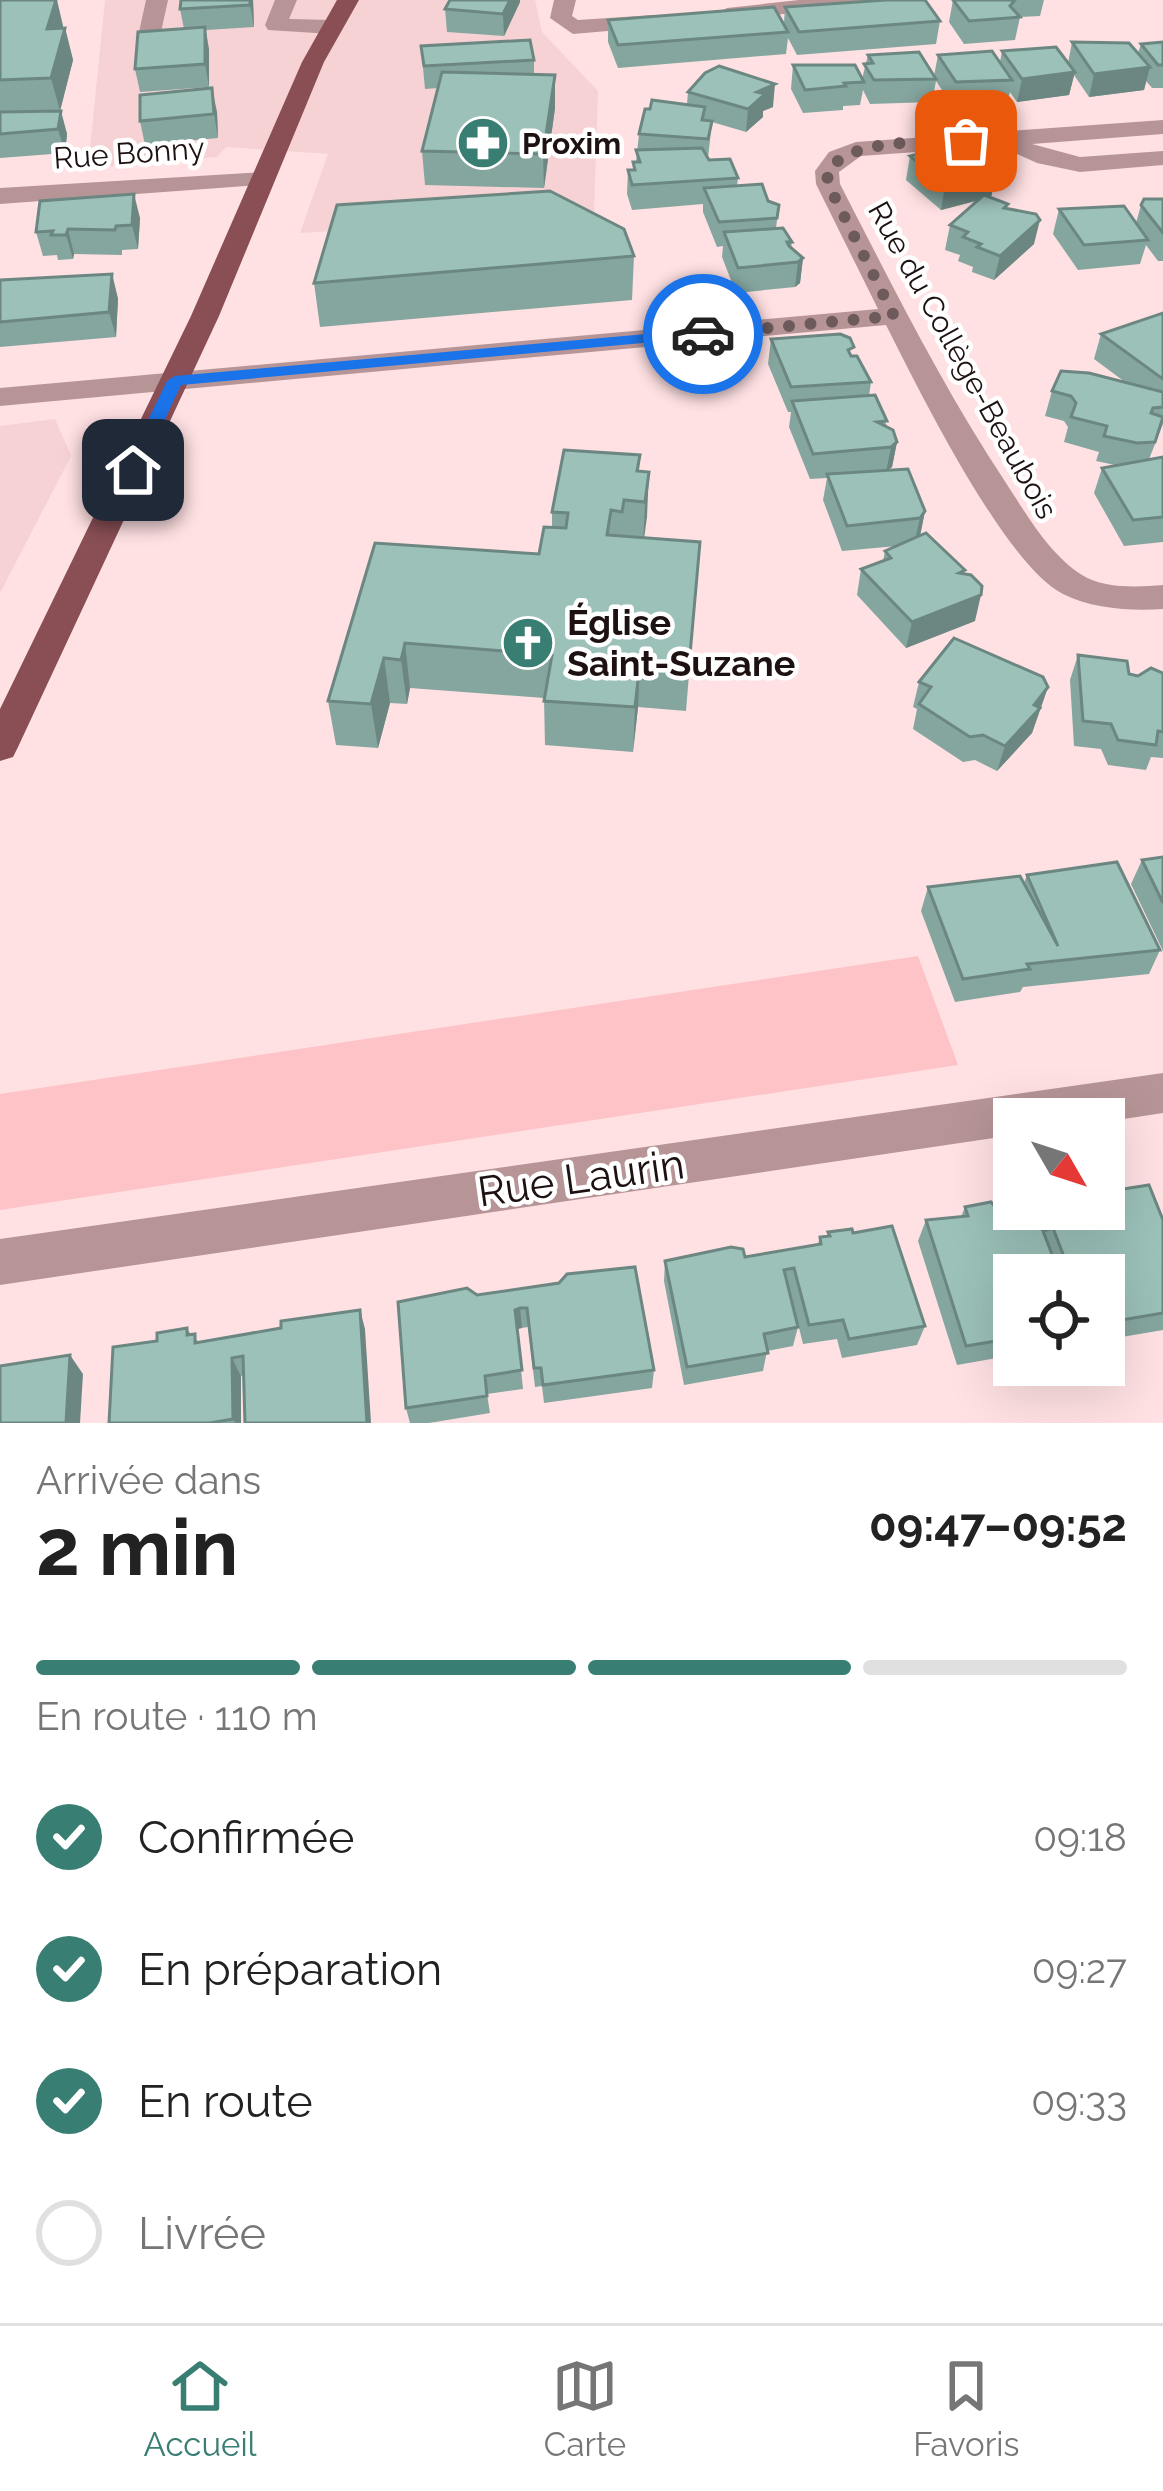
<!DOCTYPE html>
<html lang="fr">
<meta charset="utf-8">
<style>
body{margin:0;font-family:Raleway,sans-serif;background:#f2f2f2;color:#222;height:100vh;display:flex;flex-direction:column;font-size:45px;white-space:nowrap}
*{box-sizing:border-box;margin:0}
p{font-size:39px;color:#767676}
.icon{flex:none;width:66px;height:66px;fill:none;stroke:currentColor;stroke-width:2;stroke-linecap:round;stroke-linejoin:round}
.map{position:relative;height:1423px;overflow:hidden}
.panel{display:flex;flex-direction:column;background:#fff;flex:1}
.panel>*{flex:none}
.needle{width:78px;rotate:129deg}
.buttons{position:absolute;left:993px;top:1098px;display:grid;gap:24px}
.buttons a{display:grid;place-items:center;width:132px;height:132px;border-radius:0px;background:#fff;box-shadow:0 12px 48px #0002;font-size:60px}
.pin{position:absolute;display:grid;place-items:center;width:102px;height:102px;color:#fff;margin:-51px;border-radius:24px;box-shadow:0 6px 18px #0006}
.courier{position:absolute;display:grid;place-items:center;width:120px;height:120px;margin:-60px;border:9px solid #1a73e8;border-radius:50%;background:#fff;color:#222;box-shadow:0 3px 15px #0007}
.head em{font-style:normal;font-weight:700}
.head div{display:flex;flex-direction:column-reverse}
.head{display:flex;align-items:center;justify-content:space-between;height:204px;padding:0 36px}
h1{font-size:78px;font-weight:700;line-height:90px}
.bar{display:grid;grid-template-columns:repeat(4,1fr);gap:18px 12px;align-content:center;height:144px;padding:0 36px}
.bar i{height:15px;border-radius:9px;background:#e0e0e0}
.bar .active{background:#397e72}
.bar p{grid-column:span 4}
ol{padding:0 36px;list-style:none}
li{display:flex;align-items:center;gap:36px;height:132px}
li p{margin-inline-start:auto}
li .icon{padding:12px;border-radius:50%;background:#397e72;color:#fff;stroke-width:4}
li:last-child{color:#767676}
li i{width:66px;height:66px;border:6px solid #e0e0e0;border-radius:50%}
.tab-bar{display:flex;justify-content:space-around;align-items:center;height:168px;border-top:3px solid #e0e0e0;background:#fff;font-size:33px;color:#767676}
.tab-bar a{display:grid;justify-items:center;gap:6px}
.tab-bar .active{color:#397e72}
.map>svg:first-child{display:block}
.built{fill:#f6d2d4}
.green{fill:#fec3c7}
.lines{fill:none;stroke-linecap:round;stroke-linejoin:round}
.minor{fill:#b79597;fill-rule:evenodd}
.major{fill:#894f55;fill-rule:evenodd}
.wall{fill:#85a69f}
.shaded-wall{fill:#6c8782}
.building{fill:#9bc1b9;stroke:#6c8782;stroke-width:3}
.route{fill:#1a73e8}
.done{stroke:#6d5a5b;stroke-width:12;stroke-dasharray:0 21.6}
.labels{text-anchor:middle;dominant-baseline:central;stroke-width:9;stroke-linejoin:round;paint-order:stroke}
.far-poi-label{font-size:30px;font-weight:bold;fill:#1e1112;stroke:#fff;text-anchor:start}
.far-street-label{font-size:30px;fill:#1e1112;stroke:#fff}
.poi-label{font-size:36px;font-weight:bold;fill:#1e1112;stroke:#fff;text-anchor:start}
.near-street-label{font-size:42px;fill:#1e1112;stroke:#fff}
</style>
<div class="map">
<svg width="1163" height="1423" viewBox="0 0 1163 1423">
<rect width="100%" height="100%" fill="#ffe1e3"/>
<g class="built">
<path d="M105,0H535L542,32L598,91L594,216L300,233L328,154L226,147L217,157L88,168Z"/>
<path d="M55,419L71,456L0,593V426Z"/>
</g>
<path class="green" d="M918,956L958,1065L0,1210V1094Z"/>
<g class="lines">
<g class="minor">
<path d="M146,0H168L161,32L150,39L139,32Z"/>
<path d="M275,0H297L289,19L332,20L343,27L332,34L268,30L265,25Z"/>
<path d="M554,0H576L572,16L578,20L654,15L665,21L654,27L573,34L550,18Z"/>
<path d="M799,0H871L860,6L727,20L716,14L727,8Z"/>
<path d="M1163,120V134L1032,144L1080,157L1163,151V165L1080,172L1037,163L999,146L861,156L839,172L840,184C892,285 943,388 1006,483C1027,515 1049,554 1082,575C1103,589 1139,587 1163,585V609C1131,611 1092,609 1063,594C1004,564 918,388 886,325L0,406V388L878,309L816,184L815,171L829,152L856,142Z"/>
<path d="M263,172L275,179L272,184L0,204V188Z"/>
<path d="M1163,1073V1113L1104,1122L1014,1119V1135L0,1285V1239Z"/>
</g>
<path class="major" d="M337,0H359L324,62L219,316L18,747L13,757L0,761V709L191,316L302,62Z"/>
</g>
<g class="wall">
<path d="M0,0L65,28L73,60L60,111L67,134L65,153L0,158Z"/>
<path d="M253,0L254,27L206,30L209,50V87L140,92L135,69L184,29L180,9Z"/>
<path d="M450,0H520V2L504,36L447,32L445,9Z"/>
<path d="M953,0H1044L1040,16L1020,17L1015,40L964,44L949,22Z"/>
<path d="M785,7L940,21L936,44L797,55L788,38L786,54L618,68L608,42V20L784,23Z"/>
<path d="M1072,42L1138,53L1141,44L1163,42V88H1152L1146,81L1144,90L1089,97L1074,75L1069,95L1017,102L1010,92L1007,103L952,105L936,81L932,102L870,104L863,90L860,105L843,106V110L803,113L791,89L793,65L862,79L868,55L934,76L938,55L1000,62L1002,51L1068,63Z"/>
<path d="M421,46L534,60V74L555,108L544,188L425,185L422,151L438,88L425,89Z"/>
<path d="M688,92L773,107L763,111V117L746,132L712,122L708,158L738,178L737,186L779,205L776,228L792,242L791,248L803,258L800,283L795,287L736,293L722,257L723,246L717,247L703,212V204L632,210L627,194L628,170H633V162H636L639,134L687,104Z"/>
<path d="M217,112L218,138L145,145L140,121Z"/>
<path d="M910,156L997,173L991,197H989L1008,204L1007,208L1034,244L994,280L972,272L973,267L958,261L960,255L945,250L950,225L979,200L941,210L906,180Z"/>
<path d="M1163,199V261H1158L1146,245L1140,264L1078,270L1053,234L1059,209L1136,223L1141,205Z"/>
<path d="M140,218L138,249L122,250V255L74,254L73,259L58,260L57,255L43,256L36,232Z"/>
<path d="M634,256L632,300L320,327L314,283Z"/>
<path d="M112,274L118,299L116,337L0,347V280Z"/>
<path d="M1163,313V424L1149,459L1163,457V542L1124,546L1094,493L1102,468L1115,465L1096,461L1099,452L1064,442L1068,427L1064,421L1045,416L1052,391L1125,382L1094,359L1101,334Z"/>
<path d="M771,339L852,356L871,382L869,396L897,442L892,467L888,470L925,511L920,536L965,570L964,574L975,621L906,648L857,595L861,569L883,561L885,551L897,546L842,551L823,500L827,478L810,479L789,427L791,412H788L768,364Z"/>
<path d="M640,455L639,471L649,472L644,538L700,542L686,711L638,707L633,752L545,745L544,698L410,688L407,704L390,703L378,748L336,745L328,701L375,543L539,554L552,527V512Z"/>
<path d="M1078,655L1129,674L1138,676L1163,673V758L1151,757L1146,770L1108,765L1101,749L1074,746L1070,680Z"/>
<path d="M919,682L1048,687L1032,733L997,771L975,760L963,762L913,729L917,709L913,707Z"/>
<path d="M1163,857V951L1131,884L1142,860Z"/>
<path d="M1027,875L1160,950L1149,974L1023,987L1020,992L955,1002L921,911L928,887L1024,883Z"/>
<path d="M965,1207L1003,1216L1163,1220V1330L1104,1340V1275H1014V1355L957,1365L918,1241L926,1220L961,1217Z"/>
<path d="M828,1232L853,1233L925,1326L917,1345L842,1358L837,1339L803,1344L789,1288L798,1327L793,1346L767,1351L763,1371L684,1385L664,1281L665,1261L745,1257L818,1244L820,1237H827Z"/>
<path d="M559,1283L654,1370L652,1388L544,1403L542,1386L535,1387L528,1327L522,1328L517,1329L523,1389L487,1394L490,1413L429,1423H410L406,1408L477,1295Z"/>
<path d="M187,1328L191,1335L199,1342L365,1329L241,1376V1423H109L157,1341Z"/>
</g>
<g class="shaded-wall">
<path d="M56,0H57L64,30L47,29Z"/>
<path d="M250,0H253L254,27L250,5Z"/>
<path d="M510,0H520V2L504,36L503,14Z"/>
<path d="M205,27L209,50V87L205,64Z"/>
<path d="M65,28L73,60L60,111L51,78Z"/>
<path d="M1150,67L1144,90L1089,97L1094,74Z"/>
<path d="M1075,72L1069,95L1017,102L1022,79Z"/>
<path d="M555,75V108L544,188L543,154Z"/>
<path d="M775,84L773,107L763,111V117L746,132L748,109L757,92Z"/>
<path d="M212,88L217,112L218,138L214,114Z"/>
<path d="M61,111L67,134L65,153L58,129Z"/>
<path d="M997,173L991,197L941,210L945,186Z"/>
<path d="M134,194L140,218L138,249L132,225Z"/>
<path d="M1040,220L1034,244L994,280L1000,256Z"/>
<path d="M68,229L74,254L73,259L66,235Z"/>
<path d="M803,258L800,283L795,287L798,262Z"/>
<path d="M112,274L118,299L116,337L109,312Z"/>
<path d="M897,442L892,467L886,472L891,447Z"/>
<path d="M649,472L647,517L643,546L645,502Z"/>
<path d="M925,511L920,536L914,544L920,518Z"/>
<path d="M981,595L975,621L906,648L912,622Z"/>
<path d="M405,643L410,688L407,704L401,660Z"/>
<path d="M384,658L390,703L378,748L371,704Z"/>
<path d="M640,662L638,707L633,752L635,707Z"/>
<path d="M1048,687L1032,733L997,771L1005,746Z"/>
<path d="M520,1308L522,1328L516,1329L515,1310Z"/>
<path d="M360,1310L365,1329L371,1423H367Z"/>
<path d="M70,1355L83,1374L80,1423H66Z"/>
<path d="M232,1358L241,1376V1423H235L233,1419Z"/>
</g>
<g class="building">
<path d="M0,0H56L47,29L65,28L51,78L0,80Z"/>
<path d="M181,0H250V5L180,9Z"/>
<path d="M450,0H510L503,14L445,9Z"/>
<path d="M886,0H925L940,21L799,32L785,7Z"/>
<path d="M953,0H1015L1010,6L1020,17L969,21Z"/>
<path d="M774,7L788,32L618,45L608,20Z"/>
<path d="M205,27V64L135,69L138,32Z"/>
<path d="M530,40L534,60L424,66L421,46Z"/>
<path d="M1072,42L1129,43L1150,67L1094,74Z"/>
<path d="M1163,42V65H1158L1141,44Z"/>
<path d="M1056,47L1075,72L1022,79L1002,51Z"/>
<path d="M992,51L1012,80L956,82L938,55Z"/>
<path d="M919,52L936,79L874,80L864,64L873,63L868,55Z"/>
<path d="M793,65H855L864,82L844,83L846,86L805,90Z"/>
<path d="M719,66L775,84L757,92L765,94L748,109L688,92L705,73Z"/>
<path d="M442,72L555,75L543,154L422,151Z"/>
<path d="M212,88L214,114L140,121V95Z"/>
<path d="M652,100L705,107L702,120L712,121L708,139L639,134L645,109H650Z"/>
<path d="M61,111L58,129L0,134V112Z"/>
<path d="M961,144L977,152L976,157L997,173L945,186L910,156Z"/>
<path d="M702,148L709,160L730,159L738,178L632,185L628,170H635L633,162H640L636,150Z"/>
<path d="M762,184L768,201L779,205L777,218L719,222L704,188Z"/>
<path d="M550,191L624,229L634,256L314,283L337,205Z"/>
<path d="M134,194L132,225L116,226L115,230L68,229L66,235H51L53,231L36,232L40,201Z"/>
<path d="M984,195L1008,204L1004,208L1036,214L1040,220L1000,256L977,247L981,244L963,237L968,232L950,225Z"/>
<path d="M1144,199H1163V233L1141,205Z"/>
<path d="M1124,206L1148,240L1084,245L1059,209Z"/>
<path d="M783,228L792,242H787L789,246L803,258L798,262L738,268L724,232Z"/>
<path d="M112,274L109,312L0,322V280Z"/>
<path d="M1163,313V379L1101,334Z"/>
<path d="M840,334L850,338L854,347L848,350L851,356H857L871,382L791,387L771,339Z"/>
<path d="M1061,371L1089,373L1163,392V407L1153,408L1151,413L1163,417L1155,442L1137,443L1104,436L1107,426L1071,417L1076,403L1071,396L1052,391Z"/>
<path d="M875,395L887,421L877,422L893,430L897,442L891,447L813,454L792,401Z"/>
<path d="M564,450L640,455L637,471L649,472L645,502L624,500L622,512L611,510L607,535L700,542L689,666L640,662L635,707L544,701L552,655L405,643L401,660L384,658L371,704L328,701L375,543L539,554L544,527L566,528L568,513L552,512Z"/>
<path d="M1163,457V517L1133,520L1102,468Z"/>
<path d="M908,469L925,511L920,518L847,526L827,474Z"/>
<path d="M926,533L965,570L959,573L971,575L982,586L981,595L912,622L861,569L891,558L885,551Z"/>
<path d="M954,638L1043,677L1048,687L1034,705L1040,708L1005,746L983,735L970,737L919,704L931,687L919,682Z"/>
<path d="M1078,655L1127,661L1129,674L1138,676L1151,668L1163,673V732L1158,731L1156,745L1118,740L1111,724L1083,721Z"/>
<path d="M1163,857V903L1142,860Z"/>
<path d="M1117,862L1160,950L1027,964L1030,969L963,979L928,887L1020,876L1058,946L1027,875Z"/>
<path d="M1149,1185L1163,1220V1313L1104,1323V1275H1071L1053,1228L1043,1231L1060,1275H1014V1338L966,1346L926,1220L968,1216L965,1207L991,1202L1003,1216L1038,1209H1104V1192Z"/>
<path d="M892,1226L925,1326L849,1339L843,1320L809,1325L794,1268L784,1270L798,1327L764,1334L768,1353L687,1367L665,1261L731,1247L743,1249L745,1257L821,1244L820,1237L830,1236L828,1232L852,1229L853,1233Z"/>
<path d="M635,1267L654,1370L543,1385L541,1368H534L527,1308H520L515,1310L522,1370L485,1376L487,1396L406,1408L398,1302L467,1288L477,1295L559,1283L567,1274Z"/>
<path d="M360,1310L367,1423H245L243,1356L232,1358L233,1419L210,1423H109L113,1347L157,1341V1333L187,1328V1335L195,1334V1343L281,1328V1321Z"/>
<path d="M70,1355L66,1423H0V1366Z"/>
</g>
<path class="route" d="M703,329L711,334L709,337L181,385L139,474L124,470L167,381L175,376Z"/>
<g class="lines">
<path class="done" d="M703,334L894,316L828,184L827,171C857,136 923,144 966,141"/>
</g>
<defs>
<g id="pharmacy-disc" transform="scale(2.7)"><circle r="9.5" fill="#397e72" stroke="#fff"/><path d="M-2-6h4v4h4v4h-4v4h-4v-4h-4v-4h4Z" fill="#fff"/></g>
<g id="church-disc" transform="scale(2.7)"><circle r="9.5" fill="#397e72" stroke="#fff"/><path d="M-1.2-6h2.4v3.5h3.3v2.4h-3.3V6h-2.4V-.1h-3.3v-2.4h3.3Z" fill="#fff"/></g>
</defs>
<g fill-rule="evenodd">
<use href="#pharmacy-disc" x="483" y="143"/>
<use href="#church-disc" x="528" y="643"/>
</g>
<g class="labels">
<g class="far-poi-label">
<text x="522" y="143">Proxim</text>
</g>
<g class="far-street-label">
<text transform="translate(129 153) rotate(-4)">Rue Bonny</text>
<text transform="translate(963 360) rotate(61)">Rue du Collège-Beaubois</text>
</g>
<g class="poi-label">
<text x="567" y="622">Église<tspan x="567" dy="41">Saint-Suzane</tspan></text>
</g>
<g class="near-street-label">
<text transform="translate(581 1178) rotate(-8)">Rue Laurin</text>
</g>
</g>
</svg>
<div class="buttons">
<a><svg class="needle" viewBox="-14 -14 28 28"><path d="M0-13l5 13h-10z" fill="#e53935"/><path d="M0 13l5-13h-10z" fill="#767676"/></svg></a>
<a><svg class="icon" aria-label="locate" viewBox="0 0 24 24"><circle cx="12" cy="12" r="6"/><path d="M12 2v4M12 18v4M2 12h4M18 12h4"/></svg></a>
</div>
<div class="pin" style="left:966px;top:141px;background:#ea580c"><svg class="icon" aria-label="bag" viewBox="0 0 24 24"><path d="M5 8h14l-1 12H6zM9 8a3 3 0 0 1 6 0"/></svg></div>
<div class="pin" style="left:133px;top:470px;background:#1f2937"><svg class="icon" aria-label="home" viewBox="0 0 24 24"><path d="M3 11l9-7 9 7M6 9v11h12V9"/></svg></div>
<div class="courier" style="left:703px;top:334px"><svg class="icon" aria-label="car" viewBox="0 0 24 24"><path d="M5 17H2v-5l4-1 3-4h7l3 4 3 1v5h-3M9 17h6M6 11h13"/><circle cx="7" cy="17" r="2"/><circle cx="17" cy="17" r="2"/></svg></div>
</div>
<section class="panel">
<div class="head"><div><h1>2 min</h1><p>Arrivée dans</p></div><em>09:47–09:52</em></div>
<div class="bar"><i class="active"></i><i class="active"></i><i class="active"></i><i></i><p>En route · 110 m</p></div>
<ol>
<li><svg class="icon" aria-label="check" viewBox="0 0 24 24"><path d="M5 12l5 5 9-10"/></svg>Confirmée<p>09:18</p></li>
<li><svg class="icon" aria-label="check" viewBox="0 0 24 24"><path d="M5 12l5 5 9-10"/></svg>En préparation<p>09:27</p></li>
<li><svg class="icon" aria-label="check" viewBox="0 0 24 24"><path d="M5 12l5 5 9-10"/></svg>En route<p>09:33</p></li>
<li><i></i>Livrée</li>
</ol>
</section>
<nav class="tab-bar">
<a class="active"><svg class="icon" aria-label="home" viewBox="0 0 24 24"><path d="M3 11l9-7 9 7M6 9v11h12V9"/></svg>Accueil</a>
<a><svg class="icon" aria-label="map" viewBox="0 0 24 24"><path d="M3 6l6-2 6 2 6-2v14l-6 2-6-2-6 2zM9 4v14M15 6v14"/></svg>Carte</a>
<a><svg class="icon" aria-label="saved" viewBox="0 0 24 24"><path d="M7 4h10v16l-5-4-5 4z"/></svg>Favoris</a>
</nav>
